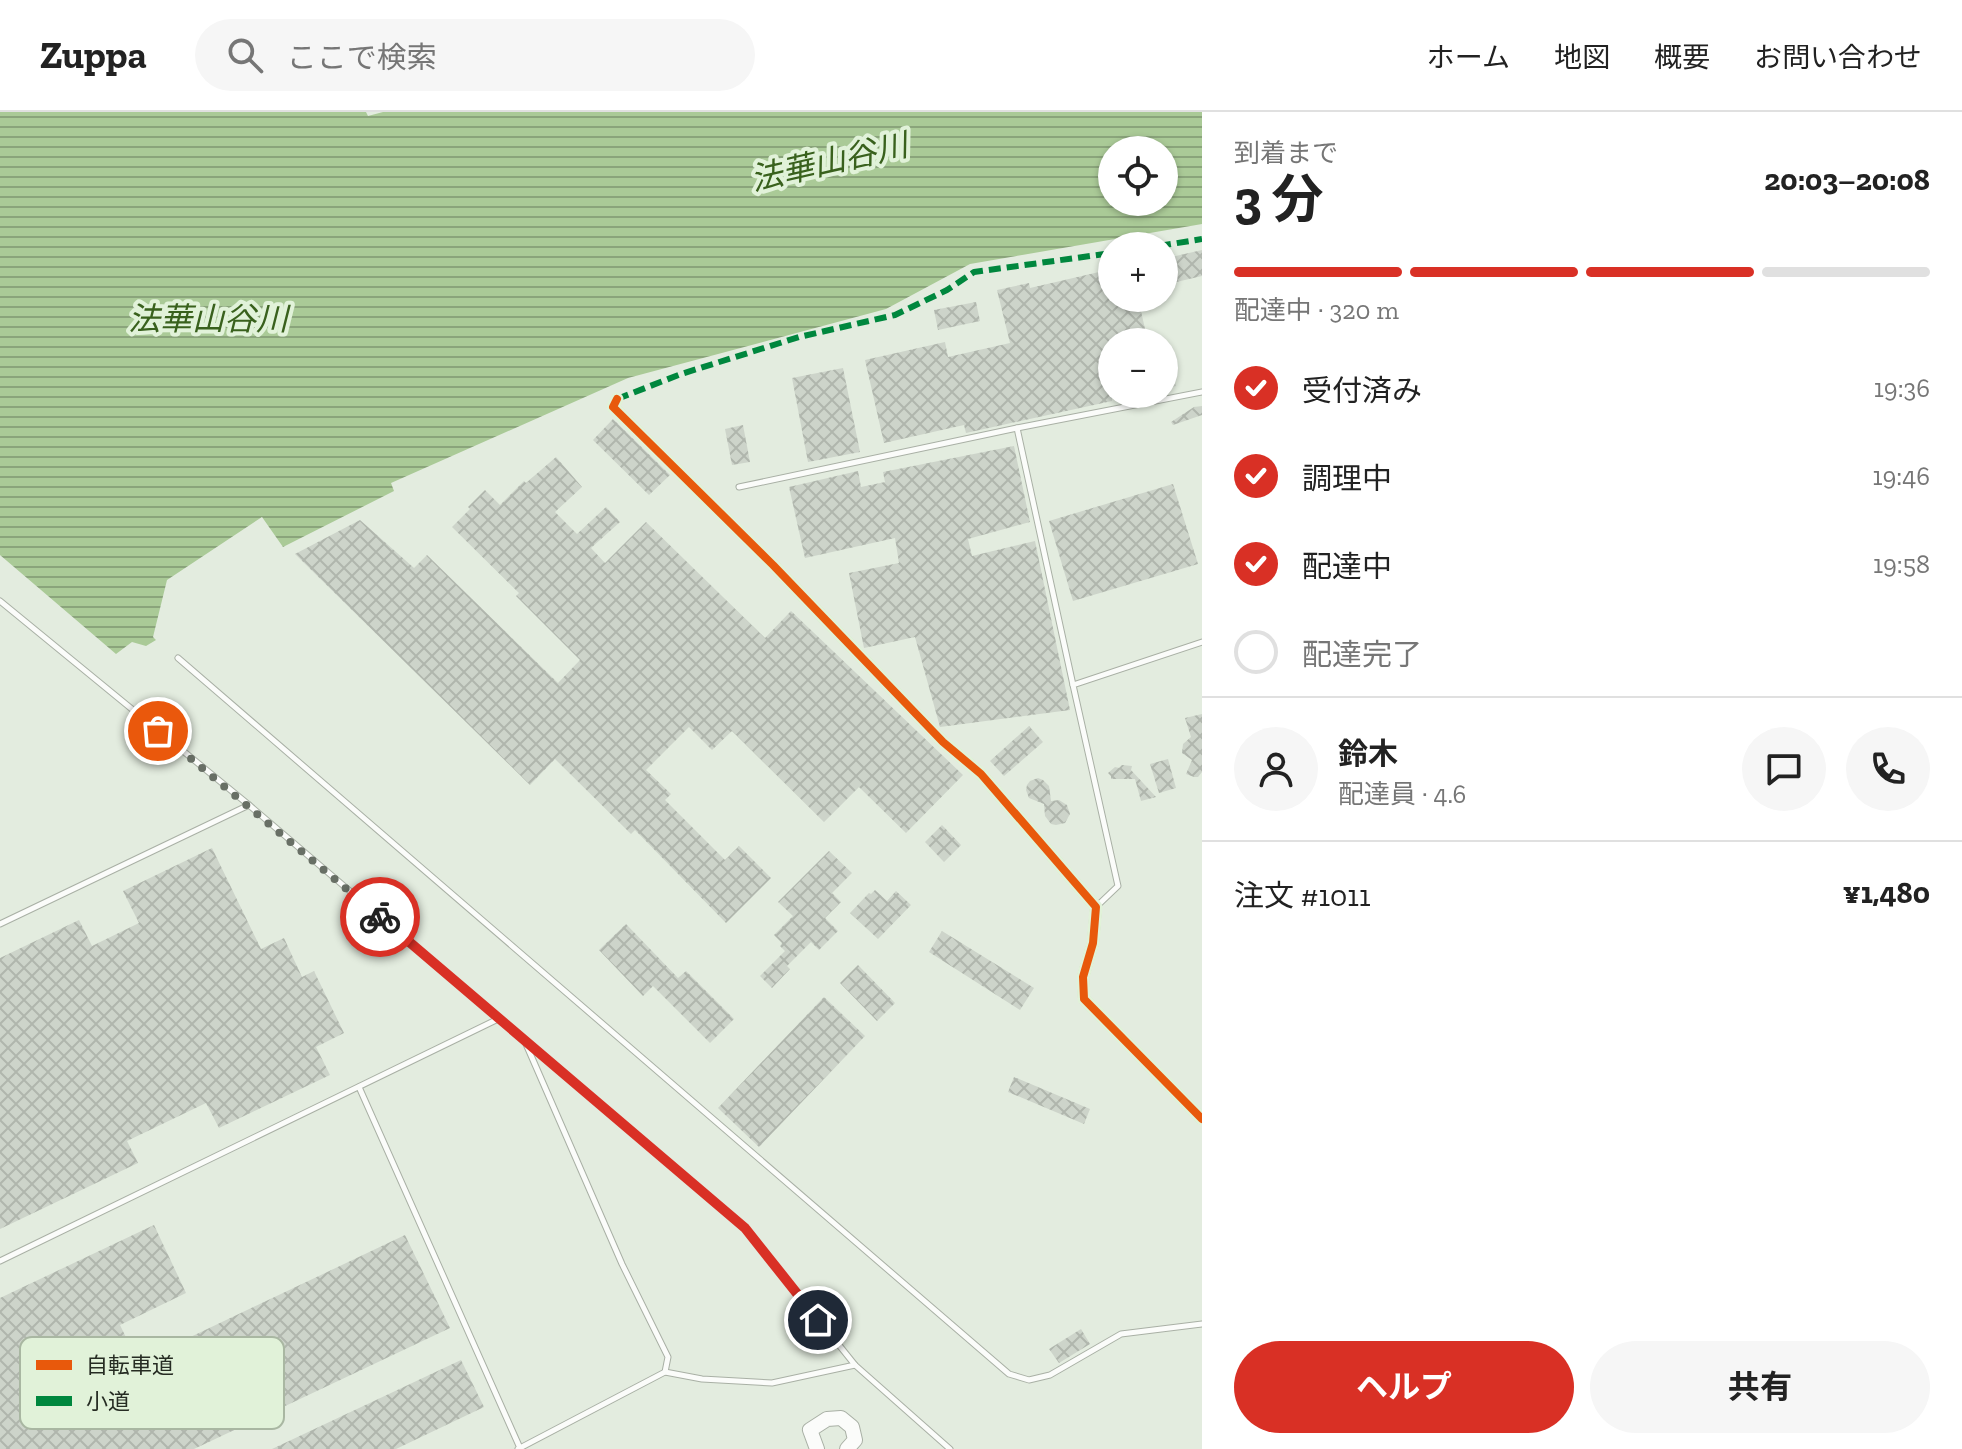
<!DOCTYPE html>
<html lang="ja">
<meta charset="utf-8">
<style>
body{margin:0;font-family:"Zilla Slab","Noto Sans JP",serif;background:#f6f6f6;color:#222;height:100vh;display:flex;flex-direction:column;font-size:30px;white-space:nowrap}
*{box-sizing:border-box;margin:0}
p{font-size:26px;color:#767676}
.icon{flex:none;width:44px;height:44px;fill:none;stroke:currentColor;stroke-width:2;stroke-linecap:round;stroke-linejoin:round}
.map{position:relative;flex:1;overflow:hidden}
.drawer{display:flex;flex-direction:column;background:#fff;width:760px}
.drawer>*{flex:none}
.fabs{position:absolute;left:1098px;top:24px;display:grid;gap:16px}
.fabs a{display:grid;place-items:center;width:80px;height:80px;border-radius:50%;background:#fff;box-shadow:0 2px 6px #0004;font-size:40px}
.pin{position:absolute;display:grid;place-items:center;width:68px;height:68px;color:#fff;margin:-34px;border:4px solid #fff;border-radius:50%;box-shadow:0 2px 8px #0007}
.courier{position:absolute;display:grid;place-items:center;width:80px;height:80px;margin:-40px;border:6px solid #d93025;border-radius:50%;background:#fff;color:#222;box-shadow:0 2px 10px #0007}
.headline em{font-style:normal;font-weight:700}
.headline div{display:flex;flex-direction:column-reverse}
.headline{display:flex;align-items:center;justify-content:space-between;height:136px;padding:0 32px}
h1{font-size:52px;font-weight:700;line-height:60px}
.bar{display:grid;grid-template-columns:repeat(4,1fr);gap:12px 8px;align-content:center;height:96px;padding:0 32px}
.bar i{height:10px;border-radius:6px;background:#e0e0e0}
.bar .active{background:#d93025}
.bar p{grid-column:span 4}
.line{display:flex;align-items:center;gap:20px;padding:0 32px;border-top:2px solid #e0e0e0}
.line div{flex:1}
.round{display:grid;place-items:center;flex:none;width:84px;height:84px;border-radius:42px;background:#f6f6f6}
ol{padding:0 32px;list-style:none}
li{display:flex;align-items:center;gap:24px;height:88px}
li p{margin-inline-start:auto}
li .icon{padding:8px;border-radius:50%;background:#d93025;color:#fff;stroke-width:4}
li:last-child{color:#767676}
li i{width:44px;height:44px;border:4px solid #e0e0e0;border-radius:50%}
.action{display:flex;gap:16px;margin-top:auto;padding:16px 32px}
.action a{flex:1;height:92px;border-radius:48px;background:#d93025;color:#fff;font-size:32px;font-weight:700;line-height:92px;text-align:center}
.action a+a{background:#f6f6f6;color:#222}
header{display:flex;align-items:center;gap:48px;box-sizing:border-box;height:112px;padding:0 40px;background:#fff;border-bottom:2px solid #e0e0e0}
header strong{font-size:38px}
nav{display:flex;gap:44px;margin-inline-start:auto;font-size:28px}
.search{width:560px;height:72px;background:#f6f6f6;display:flex;align-items:center;gap:20px;box-sizing:border-box;padding:0 28px;border-radius:44px;color:#767676;font-size:30px}
main{display:flex;flex:1;min-height:0}
.map>svg:first-child{display:block}
.water{fill:url(#water-rules);fill-rule:evenodd}
.building{fill:url(#building-cross-hatch)}
.lines{fill:none;stroke-linecap:round;stroke-linejoin:round}
.lane-casing{stroke:#a9b0a5;stroke-width:7}
.street-casing{stroke:#a9b0a5;stroke-width:12}
.secondary-casing{stroke:#a9b0a5;stroke-width:16}
.lane{stroke:#fbfcfa;stroke-width:5}
.street{stroke:#fbfcfa;stroke-width:10}
.secondary{stroke:#fbfcfa;stroke-width:14}
.quiet{stroke:#00873e;stroke-width:6;stroke-dasharray:12 6;stroke-linecap:butt}
.cycleway-casing{stroke:#e1f2d9;stroke-width:13}
.cycleway{stroke:#e8590c;stroke-width:8}
.done{stroke:#686f65;stroke-width:8;stroke-dasharray:0 14.4}
.route{stroke:#d93025;stroke-width:10}
.labels{text-anchor:middle;dominant-baseline:central;stroke-width:8;stroke-linejoin:round;paint-order:stroke}
.water-label{font-size:32px;font-style:italic;fill:#39611d;stroke:#e1f2d9}
.key{fill:#e1f2d9;stroke:#a9b7a2;stroke-width:2}
.key-label{font-size:22px;fill:#262c23}
</style>
<header>
<strong>Zuppa</strong>
<div class="search"><svg class="icon" aria-label="search" viewBox="0 0 24 24"><circle cx="10" cy="10" r="6"/><path d="M15 15l6 6"/></svg>ここで検索</div>
<nav><a>ホーム</a><a>地図</a><a>概要</a><a>お問い合わせ</a></nav>
</header>
<main>
<div class="map">
<svg width="1202" height="1337" viewBox="0 0 1202 1337">
<defs>
<pattern id="water-rules" width="6" height="5" patternUnits="userSpaceOnUse" patternTransform="scale(2)"><rect width="6" height="5" fill="#aaca97"/><path d="M0 2.5h6" fill="none" stroke="#8aa47b"/></pattern>
<pattern id="building-cross-hatch" width="8" height="8" patternUnits="userSpaceOnUse" patternTransform="scale(2)"><rect width="8" height="8" fill="#cdd4ca"/><path d="M0 0l8 8M0 8l8-8" fill="none" stroke="#b0b6ad"/></pattern>
</defs>
<rect width="100%" height="100%" fill="#e3ecdf"/>
<path class="water" d="M0,0H366L368,4L383,0H1202V112L970,152L886,197L628,266L391,371L394,379L283,435L262,405L167,468L153,525L156,528L146,534L132,530L116,542L0,443ZM1112,38H1164V90H1112Z"/>
<g class="building">
<path d="M1202,138V164L1172,171L1167,146Z"/>
<path d="M1112,157V186H1138L1148,230H1112V289L966,321L964,313L884,331L865,248L945,230L948,245L1010,231L997,178L1029,171L1030,176Z"/>
<path d="M976,190L980,209L938,218L934,198Z"/>
<path d="M1164,242H1168L1176,274L1164,277Z"/>
<path d="M843,256L860,340L808,350L792,266Z"/>
<path d="M1202,294V303L1173,313L1171,310L1194,295Z"/>
<path d="M613,307L670,363L649,383L593,328Z"/>
<path d="M743,313L750,350L732,353L725,317Z"/>
<path d="M1014,334L1030,410L968,427L972,444L1035,429L1070,598L940,615L915,525L864,536L849,461L899,451L895,426L805,446L789,375L858,359L861,375L885,370L883,360Z"/>
<path d="M556,345L582,375L555,400L577,422L606,395L620,410L591,436L605,451L646,410L765,526L791,499L963,663L906,721L859,675L824,710L732,619L712,638L689,615L646,658L671,682L665,688L725,748L739,734L771,766L726,811L635,718L631,722L555,647L530,673L295,442L360,408L414,456L427,443L558,571L580,548L516,484L519,481L452,415L470,397L468,395L485,378L500,393L524,369L526,371Z"/>
<path d="M1173,372L1198,452L1073,489L1049,409Z"/>
<path d="M1202,602V660L1198,665H1194L1186,662L1192,648L1182,641L1183,632L1191,625L1185,606Z"/>
<path d="M1029,614L1043,630L1004,664L990,649Z"/>
<path d="M1168,647L1176,676L1159,681L1150,652Z"/>
<path d="M1122,653L1132,654L1131,658L1156,685L1141,689L1135,667H1111V664L1108,661L1115,655L1119,656Z"/>
<path d="M1038,666L1043,668L1049,674L1051,689L1059,688L1067,693L1070,702L1065,711L1056,713L1051,712L1045,704L1044,692L1029,686L1026,678L1027,673L1030,669Z"/>
<path d="M942,713L961,733L944,750L925,730Z"/>
<path d="M212,736L261,837L284,826L302,865L314,859L344,921L316,935L330,963L219,1016L206,991L127,1029L138,1051L0,1117V846L79,808L92,834L139,811L123,779Z"/>
<path d="M829,739L852,761L832,781L841,790L825,806L838,819L819,838L811,830L787,854L790,857L772,876L760,864L785,839L780,834L782,831L774,823L793,804L778,790Z"/>
<path d="M875,778L887,789L896,779L911,793L878,827L850,801L869,781L871,782Z"/>
<path d="M626,812L678,866L686,859L734,907L710,931L653,874L643,884L599,838Z"/>
<path d="M942,819L1034,876L1020,898L929,840Z"/>
<path d="M858,853L895,891L877,909L840,871Z"/>
<path d="M824,885L865,924L759,1035L718,996Z"/>
<path d="M1014,965L1090,997L1084,1012L1008,980Z"/>
<path d="M154,1113L186,1181L120,1213L138,1250L405,1123L450,1216L194,1337H0V1186Z"/>
<path d="M1081,1217L1090,1232L1059,1251L1049,1237Z"/>
<path d="M461,1248L484,1295L396,1337H272Z"/>
</g>
<g class="lines">
<g class="lane-casing">
<g id="lane">
<path d="M1017,316L1073,573"/>
<path d="M739,375L1017,316L1202,280"/>
<path d="M0,489L249,693L745,1116L855,1253L950,1337"/>
<path d="M178,546L1009,1262L1029,1268L1050,1263L1121,1222L1202,1212"/>
<path d="M1097,794L1118,774L1073,573L1202,530"/>
<path d="M0,812L249,693"/>
<path d="M526,932L622,1152L668,1245L665,1260"/>
<path d="M359,975L520,1336"/>
<path d="M0,1149L498,907"/>
<path d="M518,1337L665,1260L702,1267L772,1271L855,1253"/>
</g>
</g>
<g class="street-casing">
<path id="street" d="M617,287L613,295L773,453L943,630L981,662L1096,795L1093,831L1083,865L1084,887L1202,1007"/>
</g>
<g class="secondary-casing">
<path id="secondary" d="M817,1337L810,1318L827,1307L841,1306L852,1315L855,1328L847,1337"/>
</g>
<use href="#lane" class="lane"/>
<use href="#street" class="street"/>
<use href="#secondary" class="secondary"/>
<g class="quiet">
<path d="M1159,134L1202,127"/>
<path d="M617,287L681,262L799,225L895,203L947,178L974,160L1112,141"/>
</g>
<g class="cycleway-casing">
<path id="cycleway" d="M617,287L613,295L773,453L943,630L981,662L1096,795L1093,831L1083,865L1084,887L1202,1007"/>
</g>
<use href="#cycleway" class="cycleway"/>
</g>
<g class="lines">
<path class="done" d="M158,619L380,805"/>
<path class="route" d="M380,805L745,1116L818,1208"/>
</g>
<g class="labels">
<g class="water-label">
<text transform="translate(829 50) rotate(-13)">法華山谷川</text>
<text x="208" y="207">法華山谷川</text>
</g>
</g>
<rect x="20" y="1225" width="264" height="92" rx="12" class="key"/>
<rect x="36" y="1248" width="36" height="10" fill="#e8590c"/>
<rect x="36" y="1284" width="36" height="10" fill="#00873e"/>
<g class="key-label">
<text x="86" y="1261">自転車道</text>
<text x="86" y="1297">小道</text>
</g>
</svg>
<div class="fabs">
<a><svg class="icon" aria-label="locate" viewBox="0 0 24 24"><circle cx="12" cy="12" r="6"/><path d="M12 2v4M12 18v4M2 12h4M18 12h4"/></svg></a>
<a>+</a>
<a>−</a>
</div>
<div class="pin" style="left:158px;top:619px;background:#ea580c"><svg class="icon" aria-label="bag" viewBox="0 0 24 24"><path d="M5 8h14l-1 12H6zM9 8a3 3 0 0 1 6 0"/></svg></div>
<div class="pin" style="left:818px;top:1208px;background:#1f2937"><svg class="icon" aria-label="home" viewBox="0 0 24 24"><path d="M3 11l9-7 9 7M6 9v11h12V9"/></svg></div>
<div class="courier" style="left:380px;top:805px"><svg class="icon" aria-label="bike" viewBox="0 0 24 24"><circle cx="6" cy="16" r="4"/><circle cx="18" cy="16" r="4"/><path d="M6 16l4-8h5l3 8M10 8l3 8H6M13 5h3"/></svg></div>
</div>
<section class="drawer">
<div class="headline"><div><h1>3 分</h1><p>到着まで</p></div><em>20:03–20:08</em></div>
<div class="bar"><i class="active"></i><i class="active"></i><i class="active"></i><i></i><p>配達中 · 320 m</p></div>
<ol>
<li><svg class="icon" aria-label="check" viewBox="0 0 24 24"><path d="M5 12l5 5 9-10"/></svg>受付済み<p>19:36</p></li>
<li><svg class="icon" aria-label="check" viewBox="0 0 24 24"><path d="M5 12l5 5 9-10"/></svg>調理中<p>19:46</p></li>
<li><svg class="icon" aria-label="check" viewBox="0 0 24 24"><path d="M5 12l5 5 9-10"/></svg>配達中<p>19:58</p></li>
<li><i></i>配達完了</li>
</ol>
<div class="line" style="height:144px"><a class="round"><svg class="icon" aria-label="person" viewBox="0 0 24 24"><circle cx="12" cy="8" r="4"/><path d="M4 21q1-7 8-7t8 7"/></svg></a><div><b>鈴木</b><p>配達員 · 4.6</p></div><a class="round"><svg class="icon" aria-label="chat" viewBox="0 0 24 24"><path d="M4 5h16v11H9l-5 4z"/></svg></a><a class="round"><svg class="icon" aria-label="phone" viewBox="0 0 24 24"><path d="M5 4h4l2 5-3 2q2 4 5 5l2-3 5 2v4C11 20 4 13 5 4z"/></svg></a></div>
<div class="line" style="height:104px"><div>注文 #1011</div><b>¥1,480</b></div>
<div class="action"><a>ヘルプ</a><a>共有</a></div>
</section>
</main>
